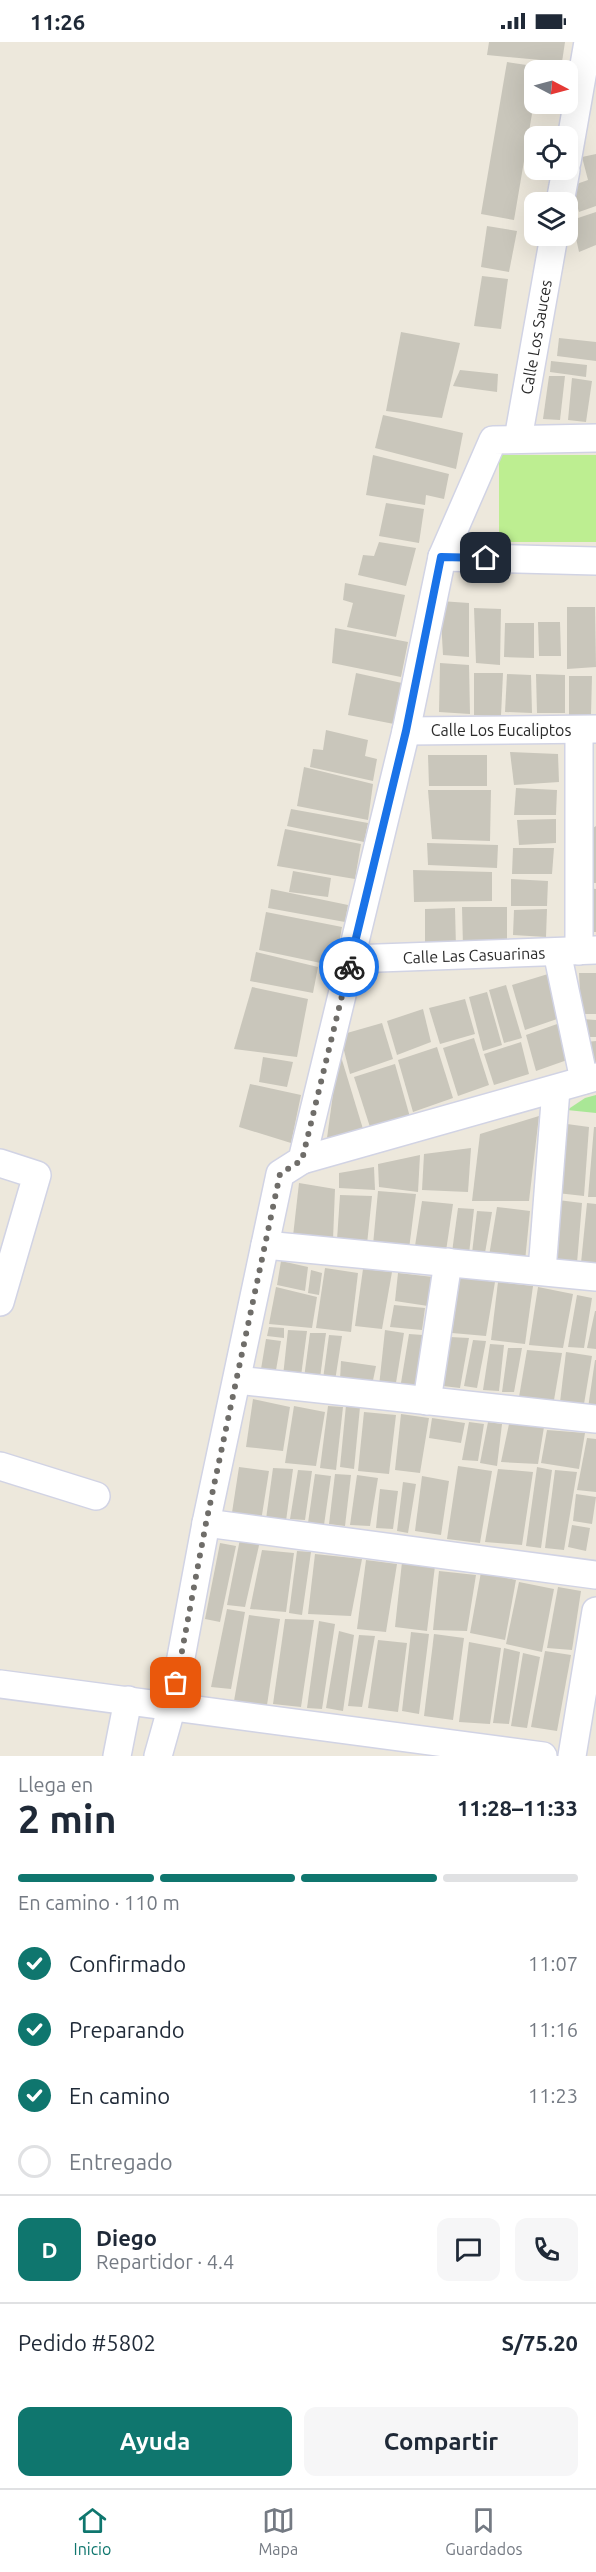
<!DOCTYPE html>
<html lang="es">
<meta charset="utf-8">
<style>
body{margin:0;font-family:Ubuntu,sans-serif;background:#f6f6f7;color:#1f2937;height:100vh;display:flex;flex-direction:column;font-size:22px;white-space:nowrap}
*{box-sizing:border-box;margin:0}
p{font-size:20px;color:#747a83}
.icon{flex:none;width:33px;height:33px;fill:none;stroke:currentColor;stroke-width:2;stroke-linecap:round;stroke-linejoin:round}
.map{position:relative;height:1714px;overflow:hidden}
.details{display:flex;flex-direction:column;background:#fff;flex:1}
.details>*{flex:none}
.needle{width:39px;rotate:96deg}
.tools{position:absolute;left:524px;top:18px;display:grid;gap:12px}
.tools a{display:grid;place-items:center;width:54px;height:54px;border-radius:12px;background:#fff;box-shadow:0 6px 24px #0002;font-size:30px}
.pin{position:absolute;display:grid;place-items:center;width:51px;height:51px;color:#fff;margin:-26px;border-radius:12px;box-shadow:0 3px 9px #0006}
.courier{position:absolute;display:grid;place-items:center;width:60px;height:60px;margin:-30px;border:4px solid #1a73e8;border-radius:50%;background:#fff;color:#222;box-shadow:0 2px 8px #0007}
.headline em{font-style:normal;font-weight:700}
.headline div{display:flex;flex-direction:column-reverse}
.headline{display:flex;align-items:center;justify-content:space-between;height:102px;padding:0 18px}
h1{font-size:39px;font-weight:700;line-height:45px}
.bar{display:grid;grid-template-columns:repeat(4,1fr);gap:9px 6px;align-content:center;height:72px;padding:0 18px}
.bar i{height:8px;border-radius:4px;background:#e0e1e3}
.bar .on{background:#0f766e}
.bar p{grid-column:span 4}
.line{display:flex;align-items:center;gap:15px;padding:0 18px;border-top:2px solid #e0e1e3}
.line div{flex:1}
.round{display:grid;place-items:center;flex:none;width:63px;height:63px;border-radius:12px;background:#f6f6f7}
ol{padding:0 18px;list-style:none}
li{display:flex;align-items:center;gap:18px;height:66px}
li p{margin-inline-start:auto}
li .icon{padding:6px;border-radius:50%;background:#0f766e;color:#fff;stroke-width:4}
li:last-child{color:#747a83}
li i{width:33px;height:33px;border:3px solid #e0e1e3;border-radius:50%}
.cta{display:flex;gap:12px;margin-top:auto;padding:12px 18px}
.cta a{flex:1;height:69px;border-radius:12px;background:#0f766e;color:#fff;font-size:24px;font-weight:700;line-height:69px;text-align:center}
.cta a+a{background:#f6f6f7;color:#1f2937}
.status{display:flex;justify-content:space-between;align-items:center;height:42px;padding:0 30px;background:#fff;direction:ltr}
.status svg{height:16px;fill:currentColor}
.tab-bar{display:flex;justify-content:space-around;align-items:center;height:84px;border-top:2px solid #e0e1e3;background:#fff;font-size:16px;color:#747a83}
.tab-bar a{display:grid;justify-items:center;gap:3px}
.tab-bar .on{color:#0f766e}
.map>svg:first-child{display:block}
.green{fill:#a9e796}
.pitch{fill:#bdee91}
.building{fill:#c9c6bb}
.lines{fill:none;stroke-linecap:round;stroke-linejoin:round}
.street-casing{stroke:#d1d3e4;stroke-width:30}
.street{stroke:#fff;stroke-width:27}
.done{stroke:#6f6d69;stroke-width:6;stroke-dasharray:0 10.8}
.route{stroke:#1a73e8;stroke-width:8}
.labels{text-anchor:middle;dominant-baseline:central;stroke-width:5;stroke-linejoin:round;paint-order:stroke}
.street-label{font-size:16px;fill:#2b2b2b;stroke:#fff}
</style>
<div class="status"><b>11:26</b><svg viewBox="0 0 49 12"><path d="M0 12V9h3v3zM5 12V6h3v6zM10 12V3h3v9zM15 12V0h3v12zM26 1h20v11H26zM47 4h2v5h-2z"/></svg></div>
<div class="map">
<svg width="596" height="1714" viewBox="0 0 596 1714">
<rect width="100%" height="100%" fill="#ede8dc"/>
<path class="green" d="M596,1053V1071L567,1068L585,1056Z"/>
<rect class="pitch" x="499" y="413" width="97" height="87"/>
<g class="building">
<path d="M489,0H565L562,20L487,13Z"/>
<path d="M507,20L540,25L539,28H534V60L514,178L481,172Z"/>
<path d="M596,112V164L579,170L571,144L588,138L582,115Z"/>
<path d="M596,170V203L579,210L572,178Z"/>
<path d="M487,184L517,189L509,230L481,225Z"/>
<path d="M482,234L508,237L501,287L474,284Z"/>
<path d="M401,290L460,301L442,376L386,369Z"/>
<path d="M559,296L596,300V319L557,314Z"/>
<path d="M551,319L587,323L586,335L550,330Z"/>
<path d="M460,328L498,332L497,350L453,344Z"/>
<path d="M549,334H565L560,378L543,377Z"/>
<path d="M572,336L592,339L586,380L568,378Z"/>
<path d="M383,373L463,391L456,427L375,406Z"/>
<path d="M373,413L449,432L444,457L426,453L425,463L366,453Z"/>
<path d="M386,461L424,467L419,501L379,494Z"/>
<path d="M379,500L416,506L406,544L358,533L363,513L374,514Z"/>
<path d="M345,541L405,553L396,595L347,585L353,561L343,558Z"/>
<path d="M440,559L469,561V615L443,613Z"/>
<path d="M567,565H595L596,625L567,627Z"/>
<path d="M474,566L501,567L500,623L476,621Z"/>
<path d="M538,580H560L561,614H539Z"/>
<path d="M505,581H534V616L504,615Z"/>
<path d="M335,586L408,600L401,635L332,621Z"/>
<path d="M440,621L469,623L470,672L439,670Z"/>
<path d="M356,631L402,641L394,682L348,673Z"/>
<path d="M474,631H503L501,674L474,673Z"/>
<path d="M507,632L531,633L532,671L505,670Z"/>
<path d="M536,632L565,633V671H537Z"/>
<path d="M569,634H592L591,673L569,674Z"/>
<path d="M326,688L368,698L365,714L377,717L373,739L310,725L313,707L323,708Z"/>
<path d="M510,710L558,712L559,740L514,743Z"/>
<path d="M428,713H487V744H429Z"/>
<path d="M304,725L373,742L368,778L297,764Z"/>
<path d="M516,746L557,748L556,773H514Z"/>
<path d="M428,748H491L490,799L432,797Z"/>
<path d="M291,767L368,781L364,800L287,784Z"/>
<path d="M556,777V801L519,803L517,778Z"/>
<path d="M596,784V841H588L587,790Z"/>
<path d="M285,787L361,802L355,837L277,824Z"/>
<path d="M427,801L498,803L497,826L428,823Z"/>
<path d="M513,806H554L552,832H512Z"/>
<path d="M413,828L492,830V859L414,860Z"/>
<path d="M293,829L331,836L328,855L289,850Z"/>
<path d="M511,837L548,839L547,864H511Z"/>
<path d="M589,846L596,847V890H589Z"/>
<path d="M271,847L348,863L345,880L268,866Z"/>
<path d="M462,865H507V904L463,905Z"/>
<path d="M455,866L456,906H425V867Z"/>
<path d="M547,867L546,895L513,893L514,868Z"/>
<path d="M266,870L342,885L335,924L259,908Z"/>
<path d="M256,910L318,925L313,951L250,939Z"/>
<path d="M579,931H596V972H581Z"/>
<path d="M548,932L560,976L525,988L512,943Z"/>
<path d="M506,943L522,996L504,1001L489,948Z"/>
<path d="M252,945L308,957L297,1015L234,1007Z"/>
<path d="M487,950L502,1003L483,1009L469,955Z"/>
<path d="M465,957L475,992L440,1002L429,966Z"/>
<path d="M423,967L431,1000L397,1013L387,979Z"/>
<path d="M582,977L596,978V995H584Z"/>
<path d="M382,981L393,1017L350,1032L340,993Z"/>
<path d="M560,981L570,1017L536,1029L526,993Z"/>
<path d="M474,996L489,1043L458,1054L443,1006Z"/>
<path d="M596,999V1020L588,1021L586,1000Z"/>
<path d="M521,1000L529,1032L494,1043L484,1012Z"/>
<path d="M437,1005L453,1056L413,1070L398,1018Z"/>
<path d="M339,1008L363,1087L327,1096Z"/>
<path d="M263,1015L293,1020L287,1045L259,1040Z"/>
<path d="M395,1022L410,1075L370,1085L354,1035Z"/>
<path d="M250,1042L301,1053L291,1101L239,1085Z"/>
<path d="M539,1074L529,1159H472L480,1092Z"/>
<path d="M567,1082L589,1085L584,1154L557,1151Z"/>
<path d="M594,1085H596V1155H588Z"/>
<path d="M471,1106L468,1150L422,1148L424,1112Z"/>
<path d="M420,1113L418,1150L379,1145L378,1122Z"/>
<path d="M374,1125L375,1148L339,1146V1131Z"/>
<path d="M299,1141L335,1147L333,1198L293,1194Z"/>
<path d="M378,1149L416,1152L409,1207L373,1203Z"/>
<path d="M340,1153L372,1154L367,1202L337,1198Z"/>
<path d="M558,1158L582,1161L577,1221L554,1218Z"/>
<path d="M422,1159L453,1162L446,1209L415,1204Z"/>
<path d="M587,1161L596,1162V1223L581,1221Z"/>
<path d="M497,1165L530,1169L525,1219L489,1214Z"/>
<path d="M458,1166L474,1167L469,1212L452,1210Z"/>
<path d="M477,1169L492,1170L485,1211H472Z"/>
<path d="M281,1219L308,1225L305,1249L277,1243Z"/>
<path d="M325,1226L358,1231L351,1290L316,1286Z"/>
<path d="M363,1227L392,1230L382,1287L355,1284Z"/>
<path d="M311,1228L322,1231L319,1253L308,1251Z"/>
<path d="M398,1231L433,1235L428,1264L395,1259Z"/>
<path d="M460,1235L495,1240L486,1294L452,1291Z"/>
<path d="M498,1240L533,1244L525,1302L491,1298Z"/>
<path d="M276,1245L317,1255L312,1286L269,1282Z"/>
<path d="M538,1245L573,1252L563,1306L529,1303Z"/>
<path d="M577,1253L592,1256L584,1306L568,1305Z"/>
<path d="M394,1263L425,1266L422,1288L390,1285Z"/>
<path d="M595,1269H596V1307L587,1306Z"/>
<path d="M269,1285L284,1286V1296L267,1294Z"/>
<path d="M288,1288L307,1289L301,1334H283Z"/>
<path d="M385,1288L404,1291L395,1347L379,1344Z"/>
<path d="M310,1291H326L320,1336H304Z"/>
<path d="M409,1292L423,1293L415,1349L400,1347Z"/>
<path d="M329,1293L342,1294L335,1339L323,1337Z"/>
<path d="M450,1295L469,1296L460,1346L443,1344Z"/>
<path d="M266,1297L281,1299L275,1334L260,1333Z"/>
<path d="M473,1298L486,1299L477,1346L464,1344Z"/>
<path d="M490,1302L504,1303L499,1349L483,1348Z"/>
<path d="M508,1306H522L514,1350H502Z"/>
<path d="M527,1308L562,1311L553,1364L518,1361Z"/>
<path d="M566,1310L592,1314L584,1362L560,1360Z"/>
<path d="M595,1318H596V1367L588,1366Z"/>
<path d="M341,1319L376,1324L372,1343L340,1338Z"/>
<path d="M253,1357L290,1365L283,1409L246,1405Z"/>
<path d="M346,1363L360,1365L354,1427L340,1425Z"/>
<path d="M294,1364L325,1370L316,1424L285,1421Z"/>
<path d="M328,1364L343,1365L336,1428L320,1426Z"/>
<path d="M364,1370L396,1373L389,1432L358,1429Z"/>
<path d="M401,1372L429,1376L420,1431L395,1428Z"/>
<path d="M432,1376L465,1381L461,1401L429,1396Z"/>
<path d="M469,1380L484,1382L478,1419L462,1418Z"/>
<path d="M488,1380L502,1382L497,1424L480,1421Z"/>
<path d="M509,1382L544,1385L538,1422L501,1420Z"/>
<path d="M547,1388L585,1391L579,1427L541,1421Z"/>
<path d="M587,1396L596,1397V1450L577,1448Z"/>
<path d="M458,1424L492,1429L480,1501L447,1497Z"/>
<path d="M239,1425L269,1429L261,1479L231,1477Z"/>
<path d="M537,1425L552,1428L541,1506L526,1504Z"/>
<path d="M273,1426L293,1427L286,1479L266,1477Z"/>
<path d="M498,1427L533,1430L522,1503L485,1500Z"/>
<path d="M298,1428L312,1429L305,1478L290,1477Z"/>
<path d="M555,1428L577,1430L564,1508L545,1506Z"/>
<path d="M315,1432L331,1434L324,1483L308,1481Z"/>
<path d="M335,1432L351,1433L345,1484L329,1482Z"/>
<path d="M357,1433L378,1436L370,1484L350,1483Z"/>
<path d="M422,1434L449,1439L441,1493L415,1489Z"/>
<path d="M403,1440L416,1442L408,1491L397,1489Z"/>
<path d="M380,1447L398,1449L393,1487L376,1486Z"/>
<path d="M576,1452L596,1455L592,1482L573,1479Z"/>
<path d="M572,1483L590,1486L586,1509L568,1505Z"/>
<path d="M240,1497L260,1499L245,1565L227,1563Z"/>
<path d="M220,1501L236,1504L220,1580L205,1577Z"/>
<path d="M262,1508L294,1511L286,1570L250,1567Z"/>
<path d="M297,1509L311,1510L302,1573L289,1571Z"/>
<path d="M315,1512L362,1517L351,1574L308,1572Z"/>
<path d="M366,1518L397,1522L386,1590L357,1587Z"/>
<path d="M402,1520L435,1524L427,1589L395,1585Z"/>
<path d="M439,1529L476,1533L467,1589L433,1588Z"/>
<path d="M481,1530L516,1538L505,1598L470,1591Z"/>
<path d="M519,1540L554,1547L542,1610L506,1602Z"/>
<path d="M558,1545L581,1549L572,1608L547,1606Z"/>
<path d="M227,1567L245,1570L231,1647L211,1645Z"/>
<path d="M249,1573L280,1577L267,1663L234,1659Z"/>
<path d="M285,1577L314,1578L301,1665L273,1662Z"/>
<path d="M319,1579L335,1582L322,1667L307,1666Z"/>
<path d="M339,1589L354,1593L343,1669L326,1666Z"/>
<path d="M411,1590L429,1592L419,1672L402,1669Z"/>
<path d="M434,1592L464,1596L453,1678L424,1674Z"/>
<path d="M359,1593L375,1594L362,1665L348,1664Z"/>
<path d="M378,1598L407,1601L398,1670L368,1666Z"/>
<path d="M469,1600L501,1606L490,1682L459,1680Z"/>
<path d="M504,1606L520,1610L509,1682L493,1681Z"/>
<path d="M545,1609L571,1613L557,1689L531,1685Z"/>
<path d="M523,1611L540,1615L527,1686L511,1684Z"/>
</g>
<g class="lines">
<g class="street-casing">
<g id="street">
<path d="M567,120L588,0"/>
<path d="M560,160L566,128"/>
<path d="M518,397L554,194"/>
<path d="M442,515L596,519"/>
<path d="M579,688V909"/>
<path d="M406,689L596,687"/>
<path d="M557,910L584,1038"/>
<path d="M351,917L596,908"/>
<path d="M302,1118L596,1035"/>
<path d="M0,1121L37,1133L0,1260"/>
<path d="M265,1203L596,1235"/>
<path d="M542,1229L556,1047"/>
<path d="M237,1338L596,1377"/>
<path d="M427,1359L448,1220"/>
<path d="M0,1424L96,1454"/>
<path d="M206,1481L596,1533"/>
<path d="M0,1642L543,1714"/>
<path d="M117,1714L128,1658"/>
<path d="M158,1714L172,1664L206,1481L280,1132L302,1118L406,689L442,515L493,398L596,396"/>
<path d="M572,1714L596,1569"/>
</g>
</g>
<use href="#street" class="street"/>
</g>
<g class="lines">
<path class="done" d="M176,1641L206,1481L280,1132L302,1118L349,925"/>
<path class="route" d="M349,925L406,689L441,515L486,516"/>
</g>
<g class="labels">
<g class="street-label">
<text transform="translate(536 295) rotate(-80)">Calle Los Sauces</text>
<text x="501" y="688">Calle Los Eucaliptos</text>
<text transform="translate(474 913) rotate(-2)">Calle Las Casuarinas</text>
</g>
</g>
</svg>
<div class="tools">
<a><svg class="needle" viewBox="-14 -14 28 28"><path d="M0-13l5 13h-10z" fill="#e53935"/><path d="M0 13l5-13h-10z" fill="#747a83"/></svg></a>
<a><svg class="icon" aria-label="locate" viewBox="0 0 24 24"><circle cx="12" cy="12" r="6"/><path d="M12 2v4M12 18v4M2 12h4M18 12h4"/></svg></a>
<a><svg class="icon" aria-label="layers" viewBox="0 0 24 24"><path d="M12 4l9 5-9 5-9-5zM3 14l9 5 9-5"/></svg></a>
</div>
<div class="pin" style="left:176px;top:1641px;background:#ea580c"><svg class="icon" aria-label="bag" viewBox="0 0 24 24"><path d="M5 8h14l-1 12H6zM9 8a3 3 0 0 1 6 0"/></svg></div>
<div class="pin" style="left:486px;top:516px;background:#1f2937"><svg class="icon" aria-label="home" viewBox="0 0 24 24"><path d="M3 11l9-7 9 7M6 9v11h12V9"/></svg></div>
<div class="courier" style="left:349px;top:925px"><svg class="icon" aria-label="bike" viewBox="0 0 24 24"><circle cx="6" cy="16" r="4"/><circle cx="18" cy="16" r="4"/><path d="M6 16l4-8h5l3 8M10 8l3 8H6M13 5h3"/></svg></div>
</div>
<section class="details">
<div class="headline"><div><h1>2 min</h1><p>Llega en</p></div><em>11:28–11:33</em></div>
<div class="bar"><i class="on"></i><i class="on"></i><i class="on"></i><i></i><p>En camino · 110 m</p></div>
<ol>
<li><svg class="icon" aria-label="check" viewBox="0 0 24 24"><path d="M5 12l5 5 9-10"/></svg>Confirmado<p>11:07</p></li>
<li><svg class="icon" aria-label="check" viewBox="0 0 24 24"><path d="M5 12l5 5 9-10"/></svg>Preparando<p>11:16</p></li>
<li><svg class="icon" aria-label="check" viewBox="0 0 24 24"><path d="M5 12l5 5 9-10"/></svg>En camino<p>11:23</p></li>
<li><i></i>Entregado</li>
</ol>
<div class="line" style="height:108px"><b class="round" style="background:#0f766e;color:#fff">D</b><div><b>Diego</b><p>Repartidor · 4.4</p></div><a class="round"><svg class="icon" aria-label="chat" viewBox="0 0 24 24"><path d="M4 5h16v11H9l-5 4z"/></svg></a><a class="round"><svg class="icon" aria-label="phone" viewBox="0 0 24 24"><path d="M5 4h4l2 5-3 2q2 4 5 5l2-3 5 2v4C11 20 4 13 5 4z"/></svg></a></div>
<div class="line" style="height:78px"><div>Pedido #5802</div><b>S/75.20</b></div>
<div class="cta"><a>Ayuda</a><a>Compartir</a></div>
</section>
<nav class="tab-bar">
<a class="on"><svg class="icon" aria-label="home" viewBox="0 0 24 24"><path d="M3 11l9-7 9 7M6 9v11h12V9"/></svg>Inicio</a>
<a><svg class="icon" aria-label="map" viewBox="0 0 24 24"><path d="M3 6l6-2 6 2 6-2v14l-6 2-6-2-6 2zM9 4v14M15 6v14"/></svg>Mapa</a>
<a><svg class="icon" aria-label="saved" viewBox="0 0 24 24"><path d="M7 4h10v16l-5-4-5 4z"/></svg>Guardados</a>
</nav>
